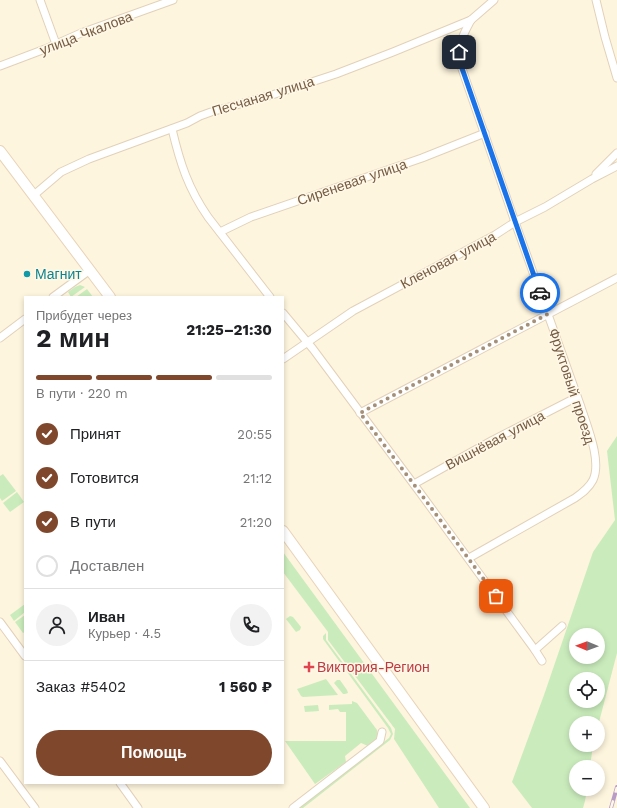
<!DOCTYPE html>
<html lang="ru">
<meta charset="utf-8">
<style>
body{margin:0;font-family:"Work Sans",sans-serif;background:#f2f2f2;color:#202124;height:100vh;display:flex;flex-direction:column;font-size:15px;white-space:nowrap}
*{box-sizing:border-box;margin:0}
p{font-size:13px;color:#757577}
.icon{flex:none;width:22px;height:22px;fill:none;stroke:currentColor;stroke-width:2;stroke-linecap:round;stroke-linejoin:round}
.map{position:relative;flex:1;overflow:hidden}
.sheet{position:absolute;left:24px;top:296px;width:260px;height:488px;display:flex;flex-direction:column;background:#fff;border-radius:0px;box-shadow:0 2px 6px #0003}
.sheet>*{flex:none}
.needle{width:26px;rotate:271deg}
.buttons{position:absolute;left:569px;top:628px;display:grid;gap:8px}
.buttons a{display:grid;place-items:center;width:36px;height:36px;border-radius:50%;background:#fff;box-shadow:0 2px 6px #0003;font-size:20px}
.pin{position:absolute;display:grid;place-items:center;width:34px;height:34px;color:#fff;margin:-17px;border-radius:8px;box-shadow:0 2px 6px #0006}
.courier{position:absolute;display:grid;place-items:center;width:40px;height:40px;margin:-20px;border:3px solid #1a73e8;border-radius:50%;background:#fff;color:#222;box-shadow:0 1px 5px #0007}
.head em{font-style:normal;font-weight:700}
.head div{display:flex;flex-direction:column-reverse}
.head{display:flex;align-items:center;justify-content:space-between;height:68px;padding:0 12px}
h1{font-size:26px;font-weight:700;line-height:30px}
.bar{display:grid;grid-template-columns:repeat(4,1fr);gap:6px 4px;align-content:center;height:48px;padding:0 12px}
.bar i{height:5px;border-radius:3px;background:#e0e0e0}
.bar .on{background:#7f482d}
.bar p{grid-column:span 4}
.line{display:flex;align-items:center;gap:10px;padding:0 12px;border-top:1px solid #e0e0e0}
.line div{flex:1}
.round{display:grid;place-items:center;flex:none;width:42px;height:42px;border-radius:21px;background:#f2f2f2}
ol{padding:0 12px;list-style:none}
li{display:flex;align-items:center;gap:12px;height:44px}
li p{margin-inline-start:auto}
li .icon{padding:4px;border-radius:50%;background:#7f482d;color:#fff;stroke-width:4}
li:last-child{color:#757577}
li i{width:22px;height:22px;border:2px solid #e0e0e0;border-radius:50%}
.button{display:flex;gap:8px;margin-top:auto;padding:8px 12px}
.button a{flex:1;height:46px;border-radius:24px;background:#7f482d;color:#fff;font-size:16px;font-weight:700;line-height:46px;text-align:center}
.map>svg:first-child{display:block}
.green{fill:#caecbc;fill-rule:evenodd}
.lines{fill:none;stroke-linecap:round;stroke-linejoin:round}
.minor-casing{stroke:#e2d1b9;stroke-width:9}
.secondary-casing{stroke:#e8d3b7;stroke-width:12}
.minor{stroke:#fff;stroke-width:7}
.secondary{stroke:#fff;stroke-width:10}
.rail-casing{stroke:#b89dc7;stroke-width:4}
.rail{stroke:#fff8e6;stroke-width:2.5;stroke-dasharray:8;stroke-linecap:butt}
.done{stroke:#a5917a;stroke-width:4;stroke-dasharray:0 7.2}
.route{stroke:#1a73e8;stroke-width:5}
.culture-dot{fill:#0f9aa8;stroke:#fff8e6;stroke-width:1.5}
.health-dot{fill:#e0444e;stroke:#fff8e6;stroke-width:1.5}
.labels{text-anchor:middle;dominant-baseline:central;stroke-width:3;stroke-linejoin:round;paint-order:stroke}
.street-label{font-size:14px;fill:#755b44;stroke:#fff8e6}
.culture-label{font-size:14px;fill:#0d838f;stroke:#fff8e6;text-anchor:start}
.health-label{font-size:14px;fill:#be3a42;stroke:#fff8e6;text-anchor:start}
</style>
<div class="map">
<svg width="617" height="808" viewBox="0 0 617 808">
<rect width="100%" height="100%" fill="#fef5de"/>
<g class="green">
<path d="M80,285L85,287L71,297L68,292L75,287Z"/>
<path d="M87,289L93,297H76Z"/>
<path d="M617,436V653L598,726V723H576V745H593L590,767H576V789H587L585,801L583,808H532L512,782L544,695L593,552L615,520L607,451ZM576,635H598V657H576ZM576,679H598V701H576Z"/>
<path d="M3,474L16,491L2,501L0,498V476Z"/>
<path d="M17,492L24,502L10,512L3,503Z"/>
<path d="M283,552L470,808H439L394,739L395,729L328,640V632L283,572Z"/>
<path d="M25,604V612L14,621L10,615Z"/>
<path d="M25,615V632L23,633L15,622Z"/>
<path d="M290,616L293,617L301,627L300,630L296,632L286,619Z"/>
<path d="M326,633V640L391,728L393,734L390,740L303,808H299L389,738L391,734L388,728L323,639V636Z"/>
<path d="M326,679L338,695L303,697L301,696L297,689Z"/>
<path d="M337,680H340L347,690L348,693L345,694H343L334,683Z"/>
<path d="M352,701L357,703L377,730L378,737L368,746L361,743L345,756L346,762L315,784L285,741H346V712H340L338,709L329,710V705L352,704Z"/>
<path d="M318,705L319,711L305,712L304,706Z"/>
</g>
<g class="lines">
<g class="minor-casing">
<g id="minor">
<path d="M40,0L56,44"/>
<path d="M596,0L605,37L617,78"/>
<path d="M0,66L45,49L81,33L173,0"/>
<path d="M172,129C180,163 188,188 208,217L270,297"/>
<path d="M596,174L617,153"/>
<path d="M34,195L61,172L89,159L187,123L200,116L211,112L272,95L336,74L393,52L471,20L494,0"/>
<path d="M220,232L251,217L422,158L485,133"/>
<path d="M53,297L90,270"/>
<path d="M283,313L313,349L421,494L535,650L542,661"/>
<path d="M0,338L25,319"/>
<path d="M283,359L353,311L495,235L515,222L545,207L592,179L617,166"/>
<path d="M360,413L617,278"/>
<path d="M414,484L493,440L577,397"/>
<path d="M469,558L575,498C582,493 589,488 593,480C602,461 587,426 581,407L515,222L460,63C457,45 463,35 471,20"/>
<path d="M0,622L25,656"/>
<path d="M535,650L562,626"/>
<path d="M0,761L35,808"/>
<path d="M120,783L138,808"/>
<path d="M293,808L380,741L382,732"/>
</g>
</g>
<g class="secondary-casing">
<g id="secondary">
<path d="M0,151L110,297"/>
<path d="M283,531L484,808"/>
</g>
</g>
<use href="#minor" class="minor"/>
<use href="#secondary" class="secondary"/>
<g class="rail-casing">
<path id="rail" d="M611,808L617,787"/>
</g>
<use href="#rail" class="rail"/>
</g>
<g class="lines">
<path class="done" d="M496,596L421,494L360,413L548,314L540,293"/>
<path class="route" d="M459,52L460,63L464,74L540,293"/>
</g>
<circle class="culture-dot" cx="27" cy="274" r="4"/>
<path class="health-dot" d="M307 661h4v4h4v4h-4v4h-4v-4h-4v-4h4z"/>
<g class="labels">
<g class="street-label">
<text transform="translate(86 33) rotate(-21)">улица Чкалова</text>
<text transform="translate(263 96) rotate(-17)">Песчаная улица</text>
<text transform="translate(352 182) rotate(-19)">Сиреневая улица</text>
<text transform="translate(448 260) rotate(-28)">Кленовая улица</text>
<text transform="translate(572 386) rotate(72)">Фруктовый проезд</text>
<text transform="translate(495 440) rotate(-28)">Вишнёвая улица</text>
</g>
<g class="culture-label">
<text x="35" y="274">Магнит</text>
</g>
<g class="health-label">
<text x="317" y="667">Виктория-Регион</text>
</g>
</g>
</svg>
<div class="buttons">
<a><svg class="needle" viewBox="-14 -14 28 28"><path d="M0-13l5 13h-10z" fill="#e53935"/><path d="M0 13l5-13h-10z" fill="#757577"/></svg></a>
<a><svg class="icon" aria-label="locate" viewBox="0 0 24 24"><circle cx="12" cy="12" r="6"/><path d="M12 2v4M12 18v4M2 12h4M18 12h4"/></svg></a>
<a>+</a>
<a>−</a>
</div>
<div class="pin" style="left:496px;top:596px;background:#ea580c"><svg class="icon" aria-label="bag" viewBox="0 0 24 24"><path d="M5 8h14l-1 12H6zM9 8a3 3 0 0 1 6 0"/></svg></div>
<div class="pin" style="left:459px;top:52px;background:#1f2937"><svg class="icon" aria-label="home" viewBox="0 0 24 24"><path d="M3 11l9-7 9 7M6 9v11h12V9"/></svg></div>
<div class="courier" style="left:540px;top:293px"><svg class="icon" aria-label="car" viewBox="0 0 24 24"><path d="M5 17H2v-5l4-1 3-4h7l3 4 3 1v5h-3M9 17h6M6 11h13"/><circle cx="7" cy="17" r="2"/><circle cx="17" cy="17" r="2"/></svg></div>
<section class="sheet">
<div class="head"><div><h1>2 мин</h1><p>Прибудет через</p></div><em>21:25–21:30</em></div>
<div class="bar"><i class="on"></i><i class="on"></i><i class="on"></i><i></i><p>В пути · 220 m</p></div>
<ol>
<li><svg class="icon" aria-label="check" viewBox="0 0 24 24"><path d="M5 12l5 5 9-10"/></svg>Принят<p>20:55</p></li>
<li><svg class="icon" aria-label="check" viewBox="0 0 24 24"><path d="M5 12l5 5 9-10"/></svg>Готовится<p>21:12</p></li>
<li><svg class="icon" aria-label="check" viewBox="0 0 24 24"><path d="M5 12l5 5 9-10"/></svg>В пути<p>21:20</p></li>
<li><i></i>Доставлен</li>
</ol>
<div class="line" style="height:72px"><a class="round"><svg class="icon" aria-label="person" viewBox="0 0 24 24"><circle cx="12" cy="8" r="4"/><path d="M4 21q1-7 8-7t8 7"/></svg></a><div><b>Иван</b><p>Курьер · 4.5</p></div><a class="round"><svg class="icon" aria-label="phone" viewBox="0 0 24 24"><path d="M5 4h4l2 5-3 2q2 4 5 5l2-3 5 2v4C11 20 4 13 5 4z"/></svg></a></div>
<div class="line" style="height:52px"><div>Заказ #5402</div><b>1 560 ₽</b></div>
<div class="button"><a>Помощь</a></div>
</section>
</div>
